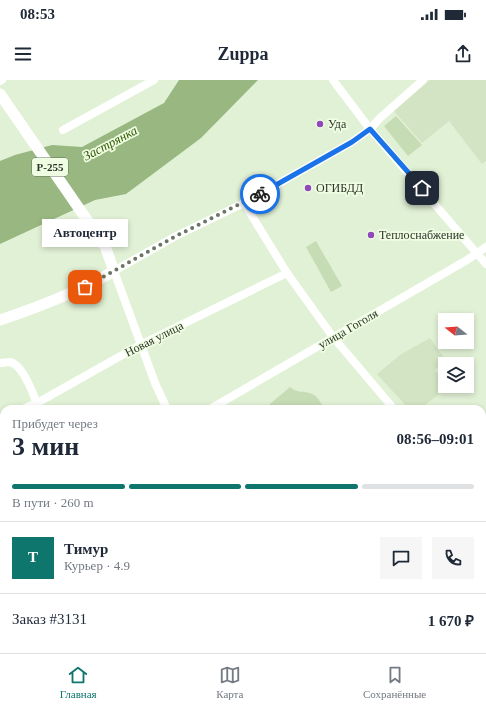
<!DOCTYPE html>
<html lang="ru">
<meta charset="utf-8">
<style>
body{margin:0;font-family:Georgia,serif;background:#f6f6f7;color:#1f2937;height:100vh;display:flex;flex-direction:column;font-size:15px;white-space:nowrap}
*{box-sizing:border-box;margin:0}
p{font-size:13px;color:#747a83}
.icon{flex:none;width:22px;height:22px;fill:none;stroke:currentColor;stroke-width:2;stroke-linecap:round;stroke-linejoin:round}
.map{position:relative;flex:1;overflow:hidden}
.drawer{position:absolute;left:0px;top:325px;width:486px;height:248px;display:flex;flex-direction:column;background:#fff;border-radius:12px 12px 0 0;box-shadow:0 2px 6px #0003}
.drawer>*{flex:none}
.needle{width:26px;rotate:287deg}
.fabs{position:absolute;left:438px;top:233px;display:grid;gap:8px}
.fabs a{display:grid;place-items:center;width:36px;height:36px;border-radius:0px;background:#fff;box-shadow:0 2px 6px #0003;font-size:20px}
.pin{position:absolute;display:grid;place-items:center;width:34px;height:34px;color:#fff;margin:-17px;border-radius:8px;box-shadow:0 2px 6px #0006}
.courier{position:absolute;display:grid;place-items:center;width:40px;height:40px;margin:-20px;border:3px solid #1a73e8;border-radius:50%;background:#fff;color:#222;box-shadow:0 1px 5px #0007}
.bubble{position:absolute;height:28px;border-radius:0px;background:#fff;box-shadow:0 2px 6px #0003;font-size:13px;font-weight:700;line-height:28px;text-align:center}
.overview em{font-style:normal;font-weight:700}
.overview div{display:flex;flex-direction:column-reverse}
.overview{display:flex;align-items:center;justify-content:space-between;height:68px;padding:0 12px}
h1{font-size:26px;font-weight:700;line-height:30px}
.bar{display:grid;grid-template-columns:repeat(4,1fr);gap:6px 4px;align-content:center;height:48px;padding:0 12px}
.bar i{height:5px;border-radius:3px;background:#e0e1e3}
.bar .on{background:#0f766e}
.bar p{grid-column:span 4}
.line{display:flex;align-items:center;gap:10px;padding:0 12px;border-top:1px solid #e0e1e3}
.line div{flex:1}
.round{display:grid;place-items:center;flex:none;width:42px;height:42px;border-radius:0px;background:#f6f6f7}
.status{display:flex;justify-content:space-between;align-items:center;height:28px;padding:0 20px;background:#fff;direction:ltr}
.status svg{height:11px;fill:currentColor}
header{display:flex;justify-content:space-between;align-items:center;height:52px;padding:0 12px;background:#fff;font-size:18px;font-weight:700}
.tabs{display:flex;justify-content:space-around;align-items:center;height:56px;border-top:1px solid #e0e1e3;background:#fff;font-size:11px;color:#747a83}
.tabs a{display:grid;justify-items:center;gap:2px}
.tabs .on{color:#0f766e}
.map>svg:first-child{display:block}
.built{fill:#d2e4c3}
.green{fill:#c6dcb4}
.water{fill:#99b780}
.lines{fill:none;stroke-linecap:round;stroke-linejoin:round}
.minor{stroke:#fff;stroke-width:8}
.highway{stroke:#fff;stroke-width:11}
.done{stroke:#6c7665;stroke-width:4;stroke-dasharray:0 7.2}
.route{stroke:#1a73e8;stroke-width:5}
.poi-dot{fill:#9148bb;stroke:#effee3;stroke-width:1.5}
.labels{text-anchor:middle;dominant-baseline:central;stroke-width:3.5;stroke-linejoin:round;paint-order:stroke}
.shield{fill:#effee3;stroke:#677060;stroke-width:1}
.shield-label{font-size:11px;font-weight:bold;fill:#2d3328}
.poi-label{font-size:12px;fill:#2d3328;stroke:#effee3;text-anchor:start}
.street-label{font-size:12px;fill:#2d3328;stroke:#effee3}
.water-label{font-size:13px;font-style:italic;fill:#345702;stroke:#effee3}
</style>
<div class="status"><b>08:53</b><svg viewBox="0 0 49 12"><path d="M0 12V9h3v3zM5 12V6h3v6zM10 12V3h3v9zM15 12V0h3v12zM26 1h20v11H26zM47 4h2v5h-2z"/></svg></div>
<header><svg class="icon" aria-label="menu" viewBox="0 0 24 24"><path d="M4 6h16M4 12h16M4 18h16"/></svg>Zuppa<svg class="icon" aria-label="share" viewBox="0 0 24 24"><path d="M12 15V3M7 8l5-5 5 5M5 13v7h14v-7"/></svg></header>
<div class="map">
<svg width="486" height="573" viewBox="0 0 486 573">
<rect width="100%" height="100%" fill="#e1f1d5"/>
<g class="built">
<path d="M430,0H486V81L482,84L449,41L422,63L394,31Z"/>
<path d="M430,258L445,279L435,290L445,303V306L448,307L420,329H409L377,294L400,275Z"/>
</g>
<g class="green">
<path d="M396,36L422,65L408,76L384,46Z"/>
<path d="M316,161L342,206L331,212L306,167Z"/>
<path d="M290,307C298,314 303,310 312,314C318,316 321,324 325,329H264Z"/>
</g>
<path class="water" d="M179,0H258L201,58L126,114L95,120L0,164V81L15,75L52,65L82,67L164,23Z"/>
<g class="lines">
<g class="minor">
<path d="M333,0L370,49L486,184"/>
<path d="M0,1L2,0"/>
<path d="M63,50L154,0"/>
<path d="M244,123L287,193L333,257L394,329"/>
<path d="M0,283C3,283 7,282 10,282C23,285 32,312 37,323"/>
<path d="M23,329L37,323L140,265L287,193"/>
<path d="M167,329L155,303L114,191L176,156L244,123L352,62L370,49L380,38L423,0"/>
<path d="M210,329L467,180L486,167"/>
<path d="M0,339L4,337"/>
<path d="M482,353L486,351"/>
<path d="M482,432L486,436"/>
<path d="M0,450L4,448"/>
<path d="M482,535L486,539"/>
<path d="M0,537L4,535"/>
<path d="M482,562L486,559"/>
<path d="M326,569L329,573"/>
<path d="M73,573L81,569"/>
<path d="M233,573L237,569"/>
<path d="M344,573L350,569"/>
<path d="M465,573L471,569"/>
</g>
<path class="highway" d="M0,14L105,166L114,191C78,212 39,227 0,240"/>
</g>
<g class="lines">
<path class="done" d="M85,207L176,156L260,114"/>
<path class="route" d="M260,114L352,62L370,49L422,108"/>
</g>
<g class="poi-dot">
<circle cx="320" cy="44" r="4"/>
<circle cx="308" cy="108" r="4"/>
<circle cx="371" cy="155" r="4"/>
</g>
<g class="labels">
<rect class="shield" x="32" y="78" width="36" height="18" rx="3"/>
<g class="shield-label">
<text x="50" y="87">Р-255</text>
</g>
<g class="poi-label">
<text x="328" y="44">Уда</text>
<text x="316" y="108">ОГИБДД</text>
<text x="379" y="155">Теплоснабжение</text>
</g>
<g class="street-label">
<text transform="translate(348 249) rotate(-30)">улица Гоголя</text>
<text transform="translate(154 259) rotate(-27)">Новая улица</text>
</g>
<g class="water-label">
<text transform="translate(110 63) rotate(-28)">Застрянка</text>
</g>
</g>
</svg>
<div class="fabs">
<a><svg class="needle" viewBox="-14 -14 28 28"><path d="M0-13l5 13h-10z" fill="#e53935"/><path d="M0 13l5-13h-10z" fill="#747a83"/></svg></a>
<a><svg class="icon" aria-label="layers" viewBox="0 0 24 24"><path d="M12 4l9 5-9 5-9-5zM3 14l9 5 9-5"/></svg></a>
</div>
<div class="pin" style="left:85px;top:207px;background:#ea580c"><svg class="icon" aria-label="bag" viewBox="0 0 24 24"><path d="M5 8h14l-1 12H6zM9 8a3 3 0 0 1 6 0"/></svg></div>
<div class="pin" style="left:422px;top:108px;background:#1f2937"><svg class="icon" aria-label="home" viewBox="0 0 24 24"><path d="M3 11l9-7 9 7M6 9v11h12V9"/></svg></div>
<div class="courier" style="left:260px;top:114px"><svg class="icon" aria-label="bike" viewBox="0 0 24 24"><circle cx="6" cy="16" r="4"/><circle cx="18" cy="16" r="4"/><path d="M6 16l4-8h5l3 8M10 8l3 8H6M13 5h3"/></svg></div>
<div class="bubble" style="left:42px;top:139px;width:86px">Автоцентр</div>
<section class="drawer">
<div class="overview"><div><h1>3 мин</h1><p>Прибудет через</p></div><em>08:56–09:01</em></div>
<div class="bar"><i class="on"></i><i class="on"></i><i class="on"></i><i></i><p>В пути · 260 m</p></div>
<div class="line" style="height:72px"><b class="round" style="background:#0f766e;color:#fff">Т</b><div><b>Тимур</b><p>Курьер · 4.9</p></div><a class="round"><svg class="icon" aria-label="chat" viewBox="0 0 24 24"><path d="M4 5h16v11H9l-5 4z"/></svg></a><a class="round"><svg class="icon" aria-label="phone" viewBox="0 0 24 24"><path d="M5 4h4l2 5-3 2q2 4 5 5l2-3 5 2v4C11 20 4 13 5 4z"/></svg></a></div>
<div class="line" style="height:52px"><div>Заказ #3131</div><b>1 670 ₽</b></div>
</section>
</div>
<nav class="tabs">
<a class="on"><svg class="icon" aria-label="home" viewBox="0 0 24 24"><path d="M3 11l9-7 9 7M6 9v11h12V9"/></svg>Главная</a>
<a><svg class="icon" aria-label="map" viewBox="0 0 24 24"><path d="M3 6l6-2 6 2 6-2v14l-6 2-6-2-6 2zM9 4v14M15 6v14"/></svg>Карта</a>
<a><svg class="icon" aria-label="saved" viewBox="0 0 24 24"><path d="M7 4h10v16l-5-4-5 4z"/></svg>Сохранённые</a>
</nav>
